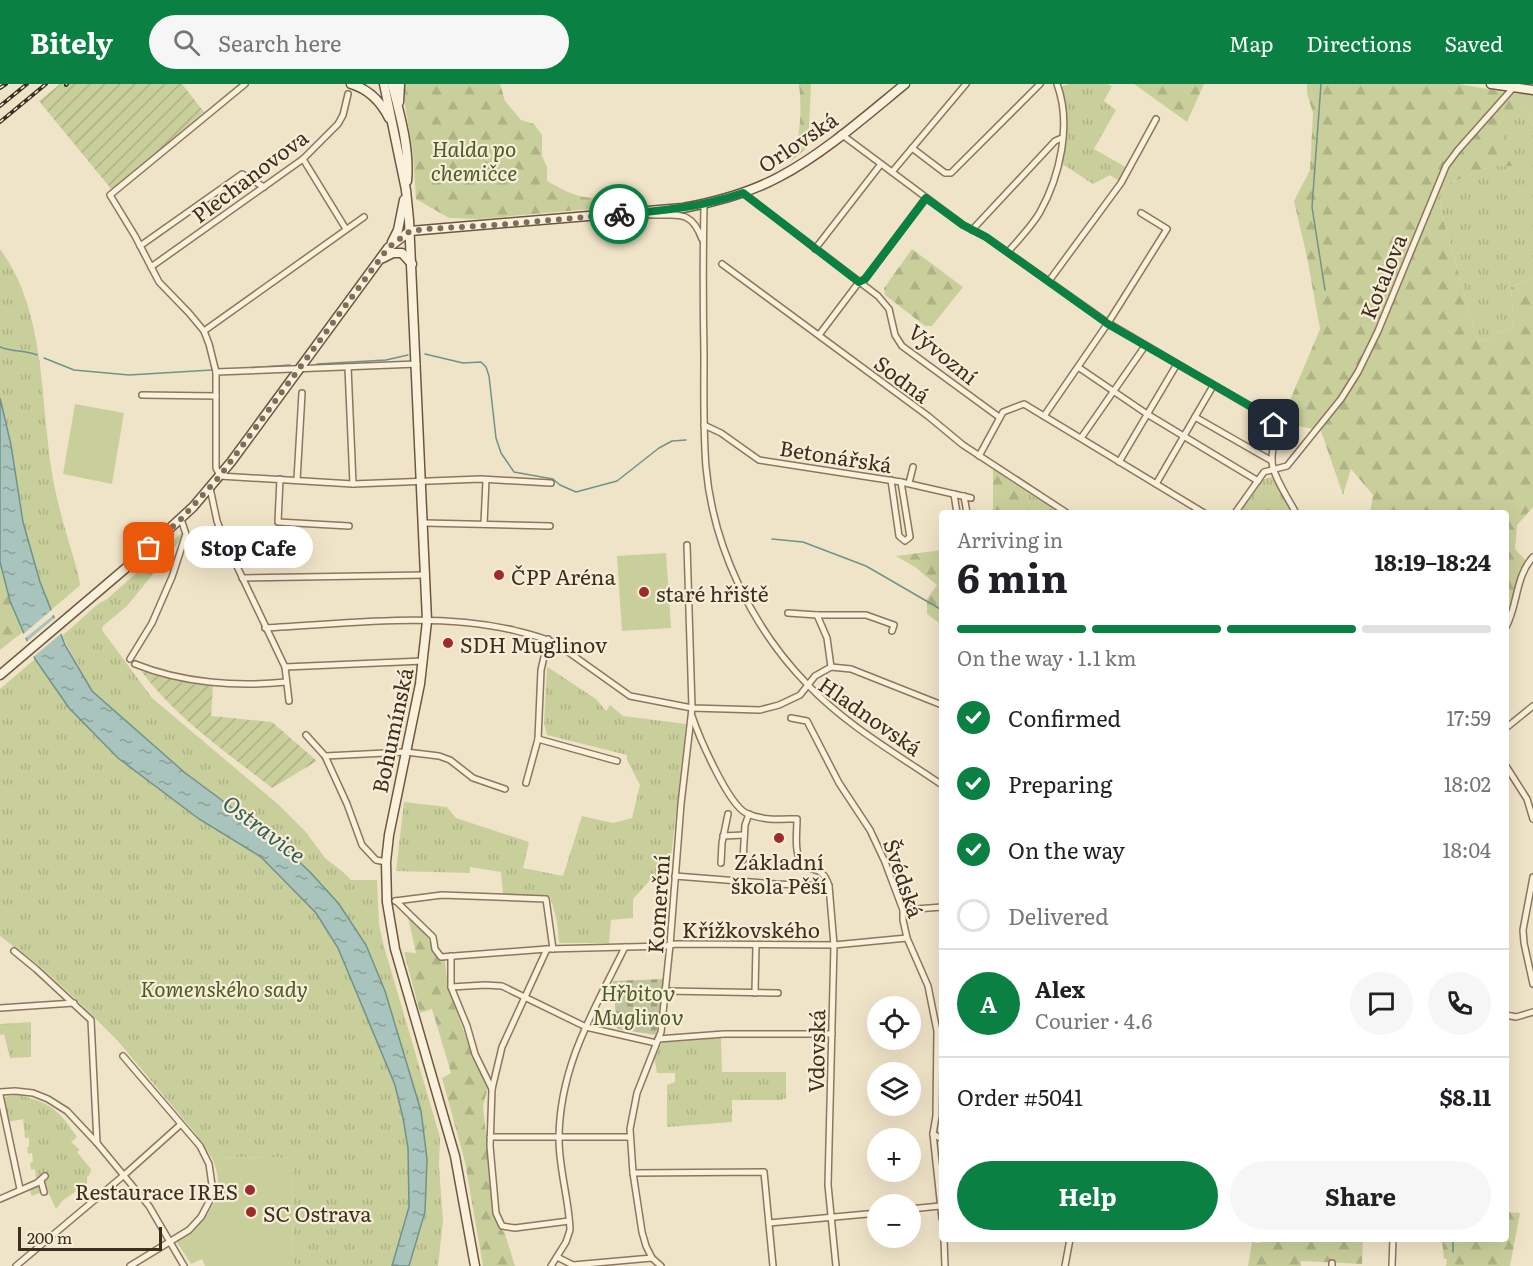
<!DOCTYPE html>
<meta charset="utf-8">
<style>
body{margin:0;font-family:Literata,serif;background:#f6f6f6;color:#202124;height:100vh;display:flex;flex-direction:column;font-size:22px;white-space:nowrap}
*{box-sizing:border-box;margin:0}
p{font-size:20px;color:#757577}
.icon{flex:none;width:33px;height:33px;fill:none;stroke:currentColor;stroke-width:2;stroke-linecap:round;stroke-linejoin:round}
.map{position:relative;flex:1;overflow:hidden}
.drawer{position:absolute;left:939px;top:426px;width:570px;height:732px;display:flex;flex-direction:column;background:#fff;border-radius:6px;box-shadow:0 6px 24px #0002}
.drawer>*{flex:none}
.buttons{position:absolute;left:867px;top:912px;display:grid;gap:12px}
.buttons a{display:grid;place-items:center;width:54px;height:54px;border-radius:50%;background:#fff;box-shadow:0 6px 24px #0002;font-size:30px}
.scale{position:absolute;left:18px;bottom:15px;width:144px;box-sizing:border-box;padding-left:6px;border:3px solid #3d2e20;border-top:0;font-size:16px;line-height:21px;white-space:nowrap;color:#3d2e20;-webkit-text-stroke:4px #f7eed8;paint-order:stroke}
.pin{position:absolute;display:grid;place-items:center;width:51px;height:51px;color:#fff;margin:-26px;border-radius:12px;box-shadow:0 3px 9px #0006}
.courier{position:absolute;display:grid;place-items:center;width:60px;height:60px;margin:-30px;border:4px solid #0b8043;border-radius:50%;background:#fff;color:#222;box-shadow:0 2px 8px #0007}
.bubble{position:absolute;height:42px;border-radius:21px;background:#fff;box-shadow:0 6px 24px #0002;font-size:20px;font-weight:700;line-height:42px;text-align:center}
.head em{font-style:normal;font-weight:700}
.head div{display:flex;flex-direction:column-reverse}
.head{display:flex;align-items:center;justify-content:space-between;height:102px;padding:0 18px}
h1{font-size:39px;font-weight:700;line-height:45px}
.bar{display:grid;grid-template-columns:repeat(4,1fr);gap:9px 6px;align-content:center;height:72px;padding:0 18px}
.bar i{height:8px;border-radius:4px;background:#e0e0e0}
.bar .selected{background:#0b8043}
.bar p{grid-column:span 4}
.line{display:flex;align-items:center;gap:15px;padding:0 18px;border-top:2px solid #e0e0e0}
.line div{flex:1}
.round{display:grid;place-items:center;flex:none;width:63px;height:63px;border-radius:32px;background:#f6f6f6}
ol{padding:0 18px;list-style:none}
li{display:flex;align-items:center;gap:18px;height:66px}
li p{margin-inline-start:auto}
li .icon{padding:6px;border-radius:50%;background:#0b8043;color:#fff;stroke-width:4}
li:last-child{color:#757577}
li i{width:33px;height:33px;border:3px solid #e0e0e0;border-radius:50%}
.cta{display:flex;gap:12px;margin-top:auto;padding:12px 18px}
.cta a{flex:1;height:69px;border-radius:36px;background:#0b8043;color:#fff;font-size:24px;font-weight:700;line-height:69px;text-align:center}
.cta a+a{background:#f6f6f6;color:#202124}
header{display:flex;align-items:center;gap:36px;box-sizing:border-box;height:84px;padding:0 30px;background:#0b8043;color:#fff}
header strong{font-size:28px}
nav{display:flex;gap:33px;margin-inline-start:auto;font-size:21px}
.search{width:420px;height:54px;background:#f6f6f6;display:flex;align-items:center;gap:15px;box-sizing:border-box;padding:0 21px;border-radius:33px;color:#757577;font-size:22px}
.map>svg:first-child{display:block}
.grass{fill:url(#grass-tufts)}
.forest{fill:url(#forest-firs)}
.cemetery{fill:url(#cemetery-stones)}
.garden{fill:url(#garden-furrows)}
.pitch{fill:#c9cf9b}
.water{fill:url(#water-ripples);stroke:#6f938a;stroke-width:1.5}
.pier{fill:#f0e4c8}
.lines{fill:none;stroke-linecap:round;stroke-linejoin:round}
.stream{stroke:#6f938a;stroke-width:1.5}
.minor-casing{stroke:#8d765c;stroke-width:8}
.secondary-casing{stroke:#6f573f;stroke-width:11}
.minor{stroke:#faf1dc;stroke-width:5}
.secondary{stroke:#faf1dc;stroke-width:8}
.rail-casing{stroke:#3d2e20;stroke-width:4}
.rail{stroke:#f7eed8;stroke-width:1.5;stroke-dasharray:4.5;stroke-linecap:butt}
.done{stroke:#7c6e5b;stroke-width:6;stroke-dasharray:0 10.8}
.route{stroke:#0b8043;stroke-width:8}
.poi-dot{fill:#9e2a2b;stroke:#f7eed8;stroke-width:2}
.labels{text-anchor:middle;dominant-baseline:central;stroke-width:4.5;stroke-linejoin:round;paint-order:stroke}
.street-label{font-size:21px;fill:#3d2e20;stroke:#f7eed8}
.park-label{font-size:21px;font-style:italic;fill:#4d5a26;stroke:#f7eed8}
.poi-label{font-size:21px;fill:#3d2e20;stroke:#f7eed8;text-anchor:start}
.water-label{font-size:22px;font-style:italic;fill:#2f5d5a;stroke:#f7eed8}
</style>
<header>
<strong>Bitely</strong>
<div class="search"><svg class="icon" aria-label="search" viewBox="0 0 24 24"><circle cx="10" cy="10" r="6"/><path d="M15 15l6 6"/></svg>Search here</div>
<nav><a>Map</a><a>Directions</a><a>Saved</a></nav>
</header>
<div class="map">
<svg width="1533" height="1182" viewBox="0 0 1533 1182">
<defs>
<pattern id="grass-tufts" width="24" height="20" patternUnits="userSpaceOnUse" patternTransform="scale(1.5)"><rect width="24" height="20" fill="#c9cf9b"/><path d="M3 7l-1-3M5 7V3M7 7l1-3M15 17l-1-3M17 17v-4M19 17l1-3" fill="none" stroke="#aeb285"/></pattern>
<pattern id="forest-firs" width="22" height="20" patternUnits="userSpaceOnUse" patternTransform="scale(1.5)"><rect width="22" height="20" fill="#c9cf9b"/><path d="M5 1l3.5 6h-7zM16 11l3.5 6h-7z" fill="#aeb285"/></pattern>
<pattern id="cemetery-stones" width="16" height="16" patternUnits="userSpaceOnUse" patternTransform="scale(1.5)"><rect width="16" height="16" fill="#bfc49a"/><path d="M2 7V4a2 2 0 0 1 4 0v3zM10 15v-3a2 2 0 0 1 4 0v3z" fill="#9ca07d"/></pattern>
<pattern id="garden-furrows" width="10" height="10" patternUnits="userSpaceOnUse" patternTransform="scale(1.5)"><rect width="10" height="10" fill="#c9cf9b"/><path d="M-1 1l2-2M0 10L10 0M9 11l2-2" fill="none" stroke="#aeb285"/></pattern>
<pattern id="water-ripples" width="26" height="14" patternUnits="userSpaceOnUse" patternTransform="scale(1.5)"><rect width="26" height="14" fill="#a9c4bc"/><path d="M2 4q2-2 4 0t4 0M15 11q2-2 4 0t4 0" fill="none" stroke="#8ba098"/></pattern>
</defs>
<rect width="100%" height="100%" fill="#f0e4c8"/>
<g class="grass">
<path d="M1069,0H1107L1112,2L1104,17L1116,26L1094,65L1127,84L1119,97L1110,91L1093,100L1061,79L1065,44L1060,3Z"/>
<path d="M1518,23L1528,25L1533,43V194L1511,203L1514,243L1478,258L1440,124L1441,107L1450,99L1492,82L1498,39L1506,29Z"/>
<path d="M0,165C45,226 40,309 51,382C56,419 68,454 78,489L80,501L77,504L51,526L40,498L23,438L11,361L0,314Z"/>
<path d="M1272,393L1293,429H1240L1264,395Z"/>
<path d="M1027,408L1061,429H1030Z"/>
<path d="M184,447V452L127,522L103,542L102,546L152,614L279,721L306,748L325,774L343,788L351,796H377L379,840L383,859L440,1053L439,1082L443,1137L438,1182H409L425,1128L427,1075L421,1027L385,907L366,861L339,820L310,788L278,758L184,688L92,607L62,552L98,520L107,515Z"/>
<path d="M35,575L69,624L118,674L199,735L261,773L316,829L338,864L395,1001L403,1034L408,1064L409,1123L392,1182H293L292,1075L273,1073L212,1074L195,1049L117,956L83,922L42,884L0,852V605Z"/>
<path d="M547,584H549L596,615L606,627L610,621L623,632L686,640L669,791L651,795L633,815V834L611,836L609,859H559L557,837L550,812L503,811L501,788L470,783V789L396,787L404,718L447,723L456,734L529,758L523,784L563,792L582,732L613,739L632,734L640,701L627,676V671L547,651L544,639Z"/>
<path d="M31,938V973L10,974L4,950L0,951V940Z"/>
<path d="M721,953L722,988H786V1014L781,1016H732V1038L667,1043V1001L675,998V989H657L654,972L663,957Z"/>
<path d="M18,1011C50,1018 59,1026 77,1053L71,1058L80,1066L77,1068L91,1085L90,1090L87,1093V1100L63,1116L56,1125L47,1106L32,1112L30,1108L36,1094L35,1085L31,1086L30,1079L33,1078L32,1069L28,1070L27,1063H29V1054H25L23,1035L8,1038L3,1013Z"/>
</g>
<g class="forest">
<path d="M405,0H500L505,17L521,36L534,40L542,51V72L547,83V97C576,113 581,115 614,114L613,123L478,135L449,134L416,115L413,70L405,21Z"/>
<path d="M799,0H811L808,63L791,77C801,53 802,26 799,0Z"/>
<path d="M1134,0H1204L1187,38Z"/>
<path d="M1307,0H1459L1509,9L1533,11V43L1528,25C1514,22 1507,27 1498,39L1513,82H1492L1450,99L1441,107L1440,124L1478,258L1514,243L1511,203L1533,194V423L1517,441L1515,465L1528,479L1522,484L1506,540V429H1370L1373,411L1351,385L1343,411L1321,347L1277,337L1291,314L1320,245L1307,173L1294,117L1310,86L1313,29L1307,9Z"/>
<path d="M912,165L963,203L932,242H925L885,211L884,204Z"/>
<path d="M993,385L1027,408L1030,429H993Z"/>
<path d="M942,466V541L927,530V515L937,501L915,483L896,472Z"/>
<path d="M0,478L10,517L23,548L0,566Z"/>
<path d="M408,833L426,849L435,871L445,877L448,904L473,972L488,1003L483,1022L494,1130L497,1138L505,1150L515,1182H483L465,1078L442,994L451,989L432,925L420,929L404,868L416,869Z"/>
<path d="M1506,1128L1520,1129L1510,1182H1446L1447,1175H1444L1442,1155H1506Z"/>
<path d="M1261,1155H1363L1362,1180L1301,1177V1182H1248L1252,1158L1260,1159Z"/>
</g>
<path class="cemetery" d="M664,895L656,951L617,945L613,897Z"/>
<g class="garden">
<path d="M60,0H182L204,28L112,106L39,17Z"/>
<path d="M141,587L213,602L211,632L272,638L317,677L272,704C226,668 176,634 141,587Z"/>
</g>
<g class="pitch">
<path d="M75,320L124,329L112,400L63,390Z"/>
<path d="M666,469L671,544L622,547L617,472Z"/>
<path d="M273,1073L292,1075L293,1182H205L202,1175L191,1180L176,1157C207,1139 229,1111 212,1074Z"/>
</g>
<path class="water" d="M0,314L11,361L23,438L40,498L65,561L92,607L184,688L278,758L310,788L339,820L366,861L385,907L421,1027L427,1075L425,1128L409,1182H392L409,1123L408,1064L403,1034L395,1001L338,864L316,829L261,773L199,735L118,674L69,624L35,575L10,517L0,478Z"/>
<g class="pier">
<path d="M54,524L56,529L23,556L21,552Z"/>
<path d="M57,532L63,548L31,575L25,559Z"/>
</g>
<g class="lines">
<g class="stream">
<path d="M1321,0L1312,123L1325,206"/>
<path d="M0,263C12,268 25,266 37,271"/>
<path d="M425,270L463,279L481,278L486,283L489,292L496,354L501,369L514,388L553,395L560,401L576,408L617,397L659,364L672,357L686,356"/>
<path d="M44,274L74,286L129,291L212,286"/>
<path d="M317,280L386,276L408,271"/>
<path d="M246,284L290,281"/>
<path d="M772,455L803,458L866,482L942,526"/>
<path d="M1453,1155V1168"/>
</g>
<g class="minor-casing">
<g id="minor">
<path d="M245,0L110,111L135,152L159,198L189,229L204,247L209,260L216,288V384L220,392L353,400L481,395L551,399"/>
<path d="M841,50L963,141L986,153L1108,239L1268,333C1281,347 1271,361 1272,378C1273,392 1289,416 1296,429"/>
<path d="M912,64L945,89H951L1040,0"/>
<path d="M303,75L346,145"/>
<path d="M892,88L966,0"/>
<path d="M743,109L878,212L889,225L895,251L902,262L999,333"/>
<path d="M704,121C703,171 703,220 704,270C704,308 703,346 706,383C713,463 752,544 808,601C846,641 897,670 942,701"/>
<path d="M644,130C672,135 689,120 702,155"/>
<path d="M972,146L1055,57L1062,54"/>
<path d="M140,162L242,90L264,103"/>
<path d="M815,165L881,80"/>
<path d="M1008,168C1019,155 1032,142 1040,128C1060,92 1072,40 1057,0"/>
<path d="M722,180L928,332L963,361L1067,429"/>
<path d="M151,183L303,75L338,40L343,31L348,10"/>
<path d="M1049,197L1121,99L1156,35"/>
<path d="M204,247L364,133"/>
<path d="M819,251L859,198L865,195L926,114"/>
<path d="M348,283L353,400"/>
<path d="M1078,283L1147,330L1258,397"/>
<path d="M216,288L417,280"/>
<path d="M142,311L216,312"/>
<path d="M1044,332L1108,239L1167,145L1141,129"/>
<path d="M1195,333L1272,377"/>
<path d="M704,341L721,349L759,376L901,398L971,414"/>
<path d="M1081,354L1145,262"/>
<path d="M979,372L1003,328L1024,320L1204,429"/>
<path d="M1119,378L1177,280"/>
<path d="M280,395L278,438L349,442"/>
<path d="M297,396L302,309"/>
<path d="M891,396L899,452L905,457L910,453L901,398"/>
<path d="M909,399L913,383"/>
<path d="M1156,400L1213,302"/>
<path d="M210,404L217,437L223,453L285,583L289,617"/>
<path d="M954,410L957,429"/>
<path d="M964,412L967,429"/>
<path d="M1235,429L1264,388L1287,382L1341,315L1358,288L1378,247L1446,82L1458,66L1513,4"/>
<path d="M424,439L550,442"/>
<path d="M484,440L486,396"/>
<path d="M242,494L426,491"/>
<path d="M788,529L817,531L827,554L831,583"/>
<path d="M817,531H866L894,541L892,547"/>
<path d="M1506,543C1518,521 1515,493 1533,473"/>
<path d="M265,544C347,540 432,528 513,546C528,550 543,553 557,560L630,612L692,624L760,626L779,621L800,611L815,592L831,583L851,585L942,621"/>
<path d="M130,575L152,539L172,493L186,450L181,435"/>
<path d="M135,580C182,599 237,603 286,598"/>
<path d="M285,583L423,577"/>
<path d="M692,632C699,653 728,720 746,729C762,737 780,735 797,735C797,747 794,768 801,778C810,790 822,779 829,802L834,861L828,1101L836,1182"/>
<path d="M791,634L807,637L839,699L870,746L885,778L903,826V836L907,854L928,902L937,947L936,1032L933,1050L942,1134"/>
<path d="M1506,644L1533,622"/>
<path d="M306,651L325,672L347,720L362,761L376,776L386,778"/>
<path d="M538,655L617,677"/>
<path d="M325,672L406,668L439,672L450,676L473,694L505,705"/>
<path d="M1506,682L1527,715L1533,735"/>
<path d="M526,699L538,655L541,586L548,555"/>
<path d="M723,752L744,751"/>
<path d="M743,776L745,741L749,730"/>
<path d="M721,779L722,759L728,730"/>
<path d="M675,792L776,800L829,802"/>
<path d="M1533,793L1523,846L1524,859L1533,900"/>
<path d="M395,817L442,811L546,815L553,865"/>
<path d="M396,817L433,853L435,865L441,873L547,865L666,862L675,860L834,861L907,854"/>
<path d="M903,826L942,823"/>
<path d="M547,865L502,963L492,1005L490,1062L496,1129L502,1142L515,1144L569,1137"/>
<path d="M14,867L36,885L91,936L97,1059"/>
<path d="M451,872V903L467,942L475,970L492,1005"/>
<path d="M451,903L485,901L502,902L586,943L656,959"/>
<path d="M666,907L778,909"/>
<path d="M755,909L756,861"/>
<path d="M0,924L74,919"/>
<path d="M1506,931L1516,933L1533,928"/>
<path d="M658,955L724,950H832"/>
<path d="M123,972L200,1062L209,1080L212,1101L209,1118L201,1133L189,1146L130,1182"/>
<path d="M0,1008L15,1007L33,1009L48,1015L67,1027L97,1059L149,1122L184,1182"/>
<path d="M0,1011L20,1105"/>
<path d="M933,1050L942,1055"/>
<path d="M490,1053H630"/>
<path d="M633,1089L764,1088L773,1182"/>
<path d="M41,1097L44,1108"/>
<path d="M0,1115L37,1099L45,1092"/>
<path d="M910,1125L940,1122"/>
<path d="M769,1139L878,1129"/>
<path d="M944,1155L945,1182"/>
<path d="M557,1173L573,1181L652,1174"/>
<path d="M16,1182L123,1092L180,1041"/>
<path d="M551,1182L566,1158L570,1146C569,1115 559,1086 559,1055C559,983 594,926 625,863"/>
<path d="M661,1182L652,1174L646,1162L642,1148L633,1089L630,1045L637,1009L661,948L670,861L681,720L692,624L687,461"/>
<path d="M1065,1182L1070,1155"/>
<path d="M1332,1182V1179"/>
<path d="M1392,1182L1393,1155"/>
</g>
</g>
<g class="secondary-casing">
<g id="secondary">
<path d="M351,0C368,5 381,18 389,34"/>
<path d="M384,0L406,106L409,136L427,537L420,600L389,751L386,778L387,818L395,865L455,1072L475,1182"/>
<path d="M392,0C400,31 410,65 407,97"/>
<path d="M1491,0L1533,6"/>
<path d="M399,18L400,0"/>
<path d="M392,158L398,146L404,116"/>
<path d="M383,174L393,169H402L412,180"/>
<path d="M0,591L133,478L193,423L231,378L388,164L410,147L683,124C716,118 749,109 779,93C823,70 867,31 905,0"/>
</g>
</g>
<use href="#minor" class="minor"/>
<use href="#secondary" class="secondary"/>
<g class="rail-casing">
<g id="rail">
<path d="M66,1L67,0"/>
<path d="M0,4L6,0"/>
<path d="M0,22L27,0"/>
<path d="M0,38L46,0"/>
</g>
</g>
<use href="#rail" class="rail"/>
</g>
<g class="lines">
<path class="done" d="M149,464L181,435L220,392L388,164L410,147L426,145L496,141L619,130"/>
<path class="route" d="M619,130C662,127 702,123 743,109L859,198L865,195L926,114L963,141L986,153L1108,240L1266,331L1274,341"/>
</g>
<g class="poi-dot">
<circle cx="499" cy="491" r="6"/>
<circle cx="644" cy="508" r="6"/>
<circle cx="448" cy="559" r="6"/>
<circle cx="779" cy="754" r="6"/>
<circle cx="250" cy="1106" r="6"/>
<circle cx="251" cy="1128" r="6"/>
</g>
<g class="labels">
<g class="street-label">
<text transform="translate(797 57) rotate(-34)">Orlovská</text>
<text transform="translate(249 91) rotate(-37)">Plechanovova</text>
<text transform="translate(1382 192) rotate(-68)">Kotalova</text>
<text transform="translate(944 269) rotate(39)">Vývozní</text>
<text transform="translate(903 294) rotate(37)">Sodná</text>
<text transform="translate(836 371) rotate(9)">Betonářská</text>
<text transform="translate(871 631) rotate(35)">Hladnovská</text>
<text transform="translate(391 646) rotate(-78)">Bohumínská</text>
<text transform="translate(905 794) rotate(71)">Švédská</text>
<text transform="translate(657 820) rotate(-86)">Komerční</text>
<text x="751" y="844">Křížkovského</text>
<text transform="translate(815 967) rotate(-89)">Vdovská</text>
</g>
<g class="park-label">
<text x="474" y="63">Halda po<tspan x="474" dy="24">chemičce</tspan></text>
<text x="224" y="903">Komenského sady</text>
<text x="638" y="907">Hřbitov<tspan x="638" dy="24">Muglinov</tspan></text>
</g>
<g class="poi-label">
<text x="511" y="491">ČPP Aréna</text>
<text x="656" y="508">staré hřiště</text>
<text x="460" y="559">SDH Muglinov</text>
<text x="779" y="776" text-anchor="middle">Základní<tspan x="779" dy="24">škola Pěší</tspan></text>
<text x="238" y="1106" text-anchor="end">Restaurace IRES</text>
<text x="263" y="1128">SC Ostrava</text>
</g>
<g class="water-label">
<text transform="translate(265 744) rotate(37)">Ostravice</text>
</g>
</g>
</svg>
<div class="buttons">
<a><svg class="icon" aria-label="locate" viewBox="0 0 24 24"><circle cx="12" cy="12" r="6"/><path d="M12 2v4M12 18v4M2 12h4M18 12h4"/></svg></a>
<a><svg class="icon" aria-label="layers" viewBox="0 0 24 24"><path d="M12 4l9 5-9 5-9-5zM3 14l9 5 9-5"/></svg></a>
<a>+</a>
<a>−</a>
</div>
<div class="scale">200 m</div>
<div class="pin" style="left:149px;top:464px;background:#ea580c"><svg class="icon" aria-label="bag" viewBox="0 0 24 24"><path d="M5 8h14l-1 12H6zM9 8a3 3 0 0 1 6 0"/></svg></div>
<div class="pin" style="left:1274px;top:341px;background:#1f2937"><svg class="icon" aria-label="home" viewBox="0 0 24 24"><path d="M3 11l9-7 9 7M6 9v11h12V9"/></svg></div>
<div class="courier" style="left:619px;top:130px"><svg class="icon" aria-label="bike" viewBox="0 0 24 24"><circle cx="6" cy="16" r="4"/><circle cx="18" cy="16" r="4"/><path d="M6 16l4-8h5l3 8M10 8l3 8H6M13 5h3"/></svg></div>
<div class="bubble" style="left:184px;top:442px;width:129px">Stop Cafe</div>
<section class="drawer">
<div class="head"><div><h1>6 min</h1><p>Arriving in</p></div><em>18:19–18:24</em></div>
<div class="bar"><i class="selected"></i><i class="selected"></i><i class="selected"></i><i></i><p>On the way · 1.1 km</p></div>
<ol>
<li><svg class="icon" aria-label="check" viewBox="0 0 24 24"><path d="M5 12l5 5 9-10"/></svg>Confirmed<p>17:59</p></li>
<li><svg class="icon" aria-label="check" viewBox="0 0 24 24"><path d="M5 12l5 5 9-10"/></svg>Preparing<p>18:02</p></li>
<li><svg class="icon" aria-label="check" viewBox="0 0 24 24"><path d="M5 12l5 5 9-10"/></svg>On the way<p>18:04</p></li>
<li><i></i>Delivered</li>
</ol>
<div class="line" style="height:108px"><b class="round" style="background:#0b8043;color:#fff">A</b><div><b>Alex</b><p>Courier · 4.6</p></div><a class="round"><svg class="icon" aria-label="chat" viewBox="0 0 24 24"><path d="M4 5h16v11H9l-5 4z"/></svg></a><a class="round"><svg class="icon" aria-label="phone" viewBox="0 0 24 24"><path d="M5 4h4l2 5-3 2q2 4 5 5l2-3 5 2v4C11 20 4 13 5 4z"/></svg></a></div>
<div class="line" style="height:78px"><div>Order #5041</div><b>$8.11</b></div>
<div class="cta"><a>Help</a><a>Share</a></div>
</section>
</div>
